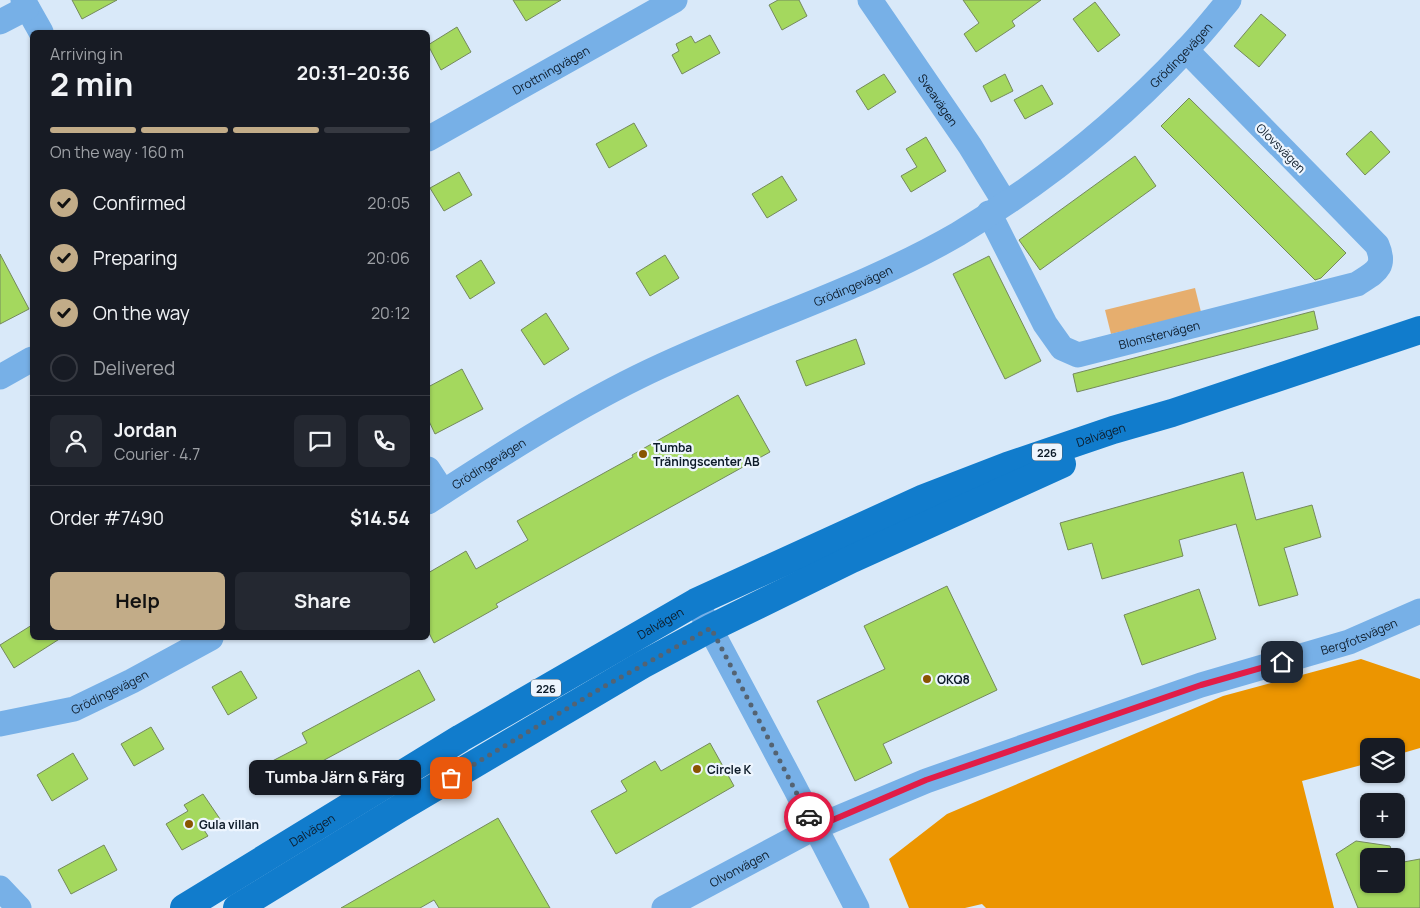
<!DOCTYPE html>
<meta charset="utf-8">
<style>
body{margin:0;font-family:Manrope,sans-serif;background:#242831;color:#f1f3f6;height:100vh;display:flex;flex-direction:column;font-size:19px;white-space:nowrap}
*{box-sizing:border-box;margin:0}
p{font-size:16px;color:#9ea1a6}
.icon{flex:none;width:28px;height:28px;fill:none;stroke:currentColor;stroke-width:2;stroke-linecap:round;stroke-linejoin:round}
.map{position:relative;flex:1;overflow:hidden}
.panel{position:absolute;left:30px;top:30px;width:400px;height:610px;display:flex;flex-direction:column;background:#171b24;border-radius:8px;box-shadow:0 1px 4px #0004}
.panel>*{flex:none}
.fabs{position:absolute;left:1360px;top:738px;display:grid;gap:10px}
.fabs a{display:grid;place-items:center;width:45px;height:45px;border-radius:8px;background:#171b24;box-shadow:0 1px 4px #0004;font-size:25px}
.pin{position:absolute;display:grid;place-items:center;width:42px;height:42px;color:#fff;margin:-21px;border-radius:10px;box-shadow:0 2px 8px #0006}
.courier{position:absolute;display:grid;place-items:center;width:50px;height:50px;margin:-25px;border:4px solid #e11d48;border-radius:50%;background:#fff;color:#222;box-shadow:0 1px 6px #0007}
.bubble{position:absolute;height:35px;border-radius:8px;background:#171b24;box-shadow:0 1px 4px #0004;font-size:16px;font-weight:700;line-height:35px;text-align:center}
.overview em{font-style:normal;font-weight:700}
.overview div{display:flex;flex-direction:column-reverse}
.overview{display:flex;align-items:center;justify-content:space-between;height:85px;padding:0 20px}
h1{font-size:32px;font-weight:700;line-height:38px}
.bar{display:grid;grid-template-columns:repeat(4,1fr);gap:8px 5px;align-content:center;height:60px;padding:0 20px}
.bar i{height:6px;border-radius:4px;background:#363941}
.bar .selected{background:#c2ac88}
.bar p{grid-column:span 4}
.line{display:flex;align-items:center;gap:12px;padding:0 20px;border-top:1px solid #363941}
.line div{flex:1}
.round{display:grid;place-items:center;flex:none;width:52px;height:52px;border-radius:8px;background:#242831}
ol{padding:0 20px;list-style:none}
li{display:flex;align-items:center;gap:15px;height:55px}
li p{margin-inline-start:auto}
li .icon{padding:5px;border-radius:50%;background:#c2ac88;color:#111;stroke-width:4}
li:last-child{color:#9ea1a6}
li i{width:28px;height:28px;border:2px solid #363941;border-radius:50%}
.button{display:flex;gap:10px;margin-top:auto;padding:10px 20px}
.button a{flex:1;height:58px;border-radius:8px;background:#c2ac88;color:#111;font-size:20px;font-weight:700;line-height:58px;text-align:center}
.button a+a{background:#242831;color:#f1f3f6}
.map>svg:first-child{display:block}
.green{fill:#e6ae6e}
.forest{fill:#ec9500}
.building{fill:#a4d85e;stroke:#74895d}
.lines{fill:none;stroke-linecap:round;stroke-linejoin:round}
.minor{stroke:#77b0e7;stroke-width:25}
.major{stroke:#117ccc;stroke-width:28}
.done{stroke:#546372;stroke-width:5;stroke-dasharray:0 9}
.route{stroke:#e11d48;stroke-width:6}
.poi-dot{fill:#895501;stroke:#edf5fe;stroke-width:2}
.labels{text-anchor:middle;dominant-baseline:central;stroke-width:4.5;stroke-linejoin:round;paint-order:stroke}
.shield{fill:#edf5fe;stroke:#505c69;stroke-width:1}
.shield-label{font-size:11px;font-weight:bold;fill:#0d1b29}
.street-label{font-size:12px;fill:#0d1b29;stroke:#edf5fe}
.poi-label{font-size:12px;font-weight:bold;fill:#0d1b29;stroke:#edf5fe;text-anchor:start}
</style>
<div class="map">
<svg width="1420" height="908" viewBox="0 0 1420 908">
<rect width="100%" height="100%" fill="#d9e9f9"/>
<path class="green" d="M1195,288L1201,312L1111,334L1105,310Z"/>
<path class="forest" d="M1361,659L1420,679V748L1396,755V746H1369V763L1302,781L1334,908H986L982,904L965,908H909L889,859L947,814L1223,696Z"/>
<g class="building">
<path d="M72,0H117L82,19Z"/>
<path d="M513,0H561L526,21Z"/>
<path d="M778,0H799L807,16L782,30L769,5Z"/>
<path d="M963,0H1041L1012,21L1015,26L976,52L964,34L979,23Z"/>
<path d="M1095,2L1120,35L1098,52L1073,19Z"/>
<path d="M1261,14L1286,35L1259,67L1234,46Z"/>
<path d="M457,27L471,52L441,70L428,45Z"/>
<path d="M710,35L720,53L682,74L672,55L679,51L676,44L691,36L695,43Z"/>
<path d="M884,74L896,92L868,110L856,91Z"/>
<path d="M1005,74L1013,91L991,102L983,86Z"/>
<path d="M1042,85L1053,104L1025,119L1014,100Z"/>
<path d="M1189,98L1346,253L1321,278L1315,280L1161,126Z"/>
<path d="M634,123L647,146L609,168L596,144Z"/>
<path d="M1371,131L1390,152L1365,175L1346,154Z"/>
<path d="M926,137L946,171L911,192L901,176L917,167L906,149Z"/>
<path d="M1135,156L1156,186L1040,270L1019,240Z"/>
<path d="M459,172L472,195L444,211L430,188Z"/>
<path d="M782,176L797,200L767,218L752,194Z"/>
<path d="M0,254L29,309L0,324Z"/>
<path d="M665,255L679,278L650,296L636,273Z"/>
<path d="M989,256L1041,361L1005,379L953,274Z"/>
<path d="M481,260L495,283L470,299L456,276Z"/>
<path d="M1314,311L1318,329L1077,392L1073,374Z"/>
<path d="M546,313L569,349L544,365L521,330Z"/>
<path d="M856,339L865,364L806,386L796,361Z"/>
<path d="M462,369L483,409L435,434L428,419V387Z"/>
<path d="M738,395L770,452L496,604L498,607L434,643L428,631V573L466,551L476,569L528,540L517,521L633,457L632,455Z"/>
<path d="M1243,472L1256,520L1312,505L1321,537L1284,548L1298,595L1259,606L1236,524L1179,540L1183,556L1102,579L1092,543L1068,550L1060,523Z"/>
<path d="M947,586L997,690L883,744L892,763L855,781L817,701L885,669L864,626Z"/>
<path d="M1199,589L1216,639L1142,665L1124,615Z"/>
<path d="M32,625V638H61L14,668L0,645Z"/>
<path d="M419,670L435,700L304,771L306,774L268,794L255,770L307,743L302,733Z"/>
<path d="M241,671L257,698L228,715L212,687Z"/>
<path d="M151,727L164,749L134,766L121,744Z"/>
<path d="M710,743L734,786L616,854L591,811L627,791L621,781L655,761L661,771Z"/>
<path d="M73,753L88,779L52,801L37,775Z"/>
<path d="M203,794L220,819L204,830L208,836L182,850L166,824L188,811L184,805Z"/>
<path d="M498,818L550,908H439L434,900L420,908H341Z"/>
<path d="M1356,841L1390,846L1394,856H1369V884H1396V860L1398,863L1420,859V908H1358L1336,854Z"/>
<path d="M104,845L117,870L71,894L58,870Z"/>
</g>
<g class="lines">
<g class="minor">
<path d="M23,0L41,32"/>
<path id="s1" d="M870,0L970,146L1005,203"/>
<path d="M0,22L27,8"/>
<path id="s2" d="M428,139L675,0"/>
<path id="s3" d="M989,213L1045,324L1062,348L1078,355L1357,284C1375,272 1387,268 1377,245L1186,50"/>
<path d="M0,377L32,359"/>
<path d="M428,469L443,492"/>
<path id="s4" d="M428,502C494,459 567,412 638,377C743,325 856,293 958,234C1041,184 1119,122 1185,51C1201,35 1215,17 1229,0"/>
<path d="M696,602L795,788L857,908"/>
<path id="s5" d="M0,724L74,709L132,681L211,638"/>
<path d="M0,888L19,908"/>
<path id="s6" d="M664,908L814,828L926,781L1201,685L1349,642L1420,611"/>
</g>
<g class="major">
<path id="s7" d="M184,908L461,738L696,602L924,498L1007,466L1113,430L1172,413L1420,330"/>
<path d="M237,908L400,808L642,665L711,628L852,559L1062,464"/>
</g>
</g>
<g class="lines">
<path class="done" d="M451,778L603,687L711,628L809,817"/>
<path class="route" d="M809,817L814,828L926,780L1201,685L1282,662"/>
</g>
<g class="poi-dot">
<circle cx="643" cy="454" r="5"/>
<circle cx="927" cy="679" r="5"/>
<circle cx="697" cy="769" r="5"/>
<circle cx="189" cy="824" r="5"/>
</g>
<g class="labels">
<g class="shield">
<rect x="1032" y="443.5" width="30" height="17" rx="4"/>
<rect x="531" y="679.5" width="30" height="17" rx="4"/>
</g>
<g class="shield-label">
<text x="1047" y="452">226</text>
<text x="546" y="688">226</text>
</g>
<g class="street-label">
<text stroke="none"><textPath href="#s4" startOffset="882">Grödingevägen</textPath></text>
<text stroke="none"><textPath href="#s2" startOffset="141">Drottningvägen</textPath></text>
<text stroke="none"><textPath href="#s1" startOffset="121">Sveavägen</textPath></text>
<text transform="translate(1281 148) rotate(45)">Olovsvägen</text>
<text stroke="none"><textPath href="#s4" startOffset="478">Grödingevägen</textPath></text>
<text stroke="none"><textPath href="#s3" startOffset="255">Blomstervägen</textPath></text>
<text stroke="none"><textPath href="#s7" startOffset="1035">Dalvägen</textPath></text>
<text stroke="none"><textPath href="#s4" startOffset="72">Grödingevägen</textPath></text>
<text stroke="none"><textPath href="#s7" startOffset="555">Dalvägen</textPath></text>
<text stroke="none"><textPath href="#s6" startOffset="748">Bergfotsvägen</textPath></text>
<text stroke="none"><textPath href="#s5" startOffset="115">Grödingevägen</textPath></text>
<text stroke="none"><textPath href="#s7" startOffset="150">Dalvägen</textPath></text>
<text stroke="none"><textPath href="#s6" startOffset="85">Olvonvägen</textPath></text>
</g>
<g class="poi-label">
<text x="653" y="447">Tumba<tspan x="653" dy="14">Träningscenter AB</tspan></text>
<text x="937" y="679">OKQ8</text>
<text x="707" y="769">Circle K</text>
<text x="199" y="824">Gula villan</text>
</g>
</g>
</svg>
<div class="fabs">
<a><svg class="icon" aria-label="layers" viewBox="0 0 24 24"><path d="M12 4l9 5-9 5-9-5zM3 14l9 5 9-5"/></svg></a>
<a>+</a>
<a>−</a>
</div>
<div class="pin" style="left:451px;top:778px;background:#ea580c"><svg class="icon" aria-label="bag" viewBox="0 0 24 24"><path d="M5 8h14l-1 12H6zM9 8a3 3 0 0 1 6 0"/></svg></div>
<div class="pin" style="left:1282px;top:662px;background:#1f2937"><svg class="icon" aria-label="home" viewBox="0 0 24 24"><path d="M3 11l9-7 9 7M6 9v11h12V9"/></svg></div>
<div class="courier" style="left:809px;top:817px"><svg class="icon" aria-label="car" viewBox="0 0 24 24"><path d="M5 17H2v-5l4-1 3-4h7l3 4 3 1v5h-3M9 17h6M6 11h13"/><circle cx="7" cy="17" r="2"/><circle cx="17" cy="17" r="2"/></svg></div>
<div class="bubble" style="left:249px;top:760px;width:172px">Tumba Järn &amp; Färg</div>
<section class="panel">
<div class="overview"><div><h1>2 min</h1><p>Arriving in</p></div><em>20:31–20:36</em></div>
<div class="bar"><i class="selected"></i><i class="selected"></i><i class="selected"></i><i></i><p>On the way · 160 m</p></div>
<ol>
<li><svg class="icon" aria-label="check" viewBox="0 0 24 24"><path d="M5 12l5 5 9-10"/></svg>Confirmed<p>20:05</p></li>
<li><svg class="icon" aria-label="check" viewBox="0 0 24 24"><path d="M5 12l5 5 9-10"/></svg>Preparing<p>20:06</p></li>
<li><svg class="icon" aria-label="check" viewBox="0 0 24 24"><path d="M5 12l5 5 9-10"/></svg>On the way<p>20:12</p></li>
<li><i></i>Delivered</li>
</ol>
<div class="line" style="height:90px"><a class="round"><svg class="icon" aria-label="person" viewBox="0 0 24 24"><circle cx="12" cy="8" r="4"/><path d="M4 21q1-7 8-7t8 7"/></svg></a><div><b>Jordan</b><p>Courier · 4.7</p></div><a class="round"><svg class="icon" aria-label="chat" viewBox="0 0 24 24"><path d="M4 5h16v11H9l-5 4z"/></svg></a><a class="round"><svg class="icon" aria-label="phone" viewBox="0 0 24 24"><path d="M5 4h4l2 5-3 2q2 4 5 5l2-3 5 2v4C11 20 4 13 5 4z"/></svg></a></div>
<div class="line" style="height:65px"><div>Order #7490</div><b>$14.54</b></div>
<div class="button"><a>Help</a><a>Share</a></div>
</section>
</div>
